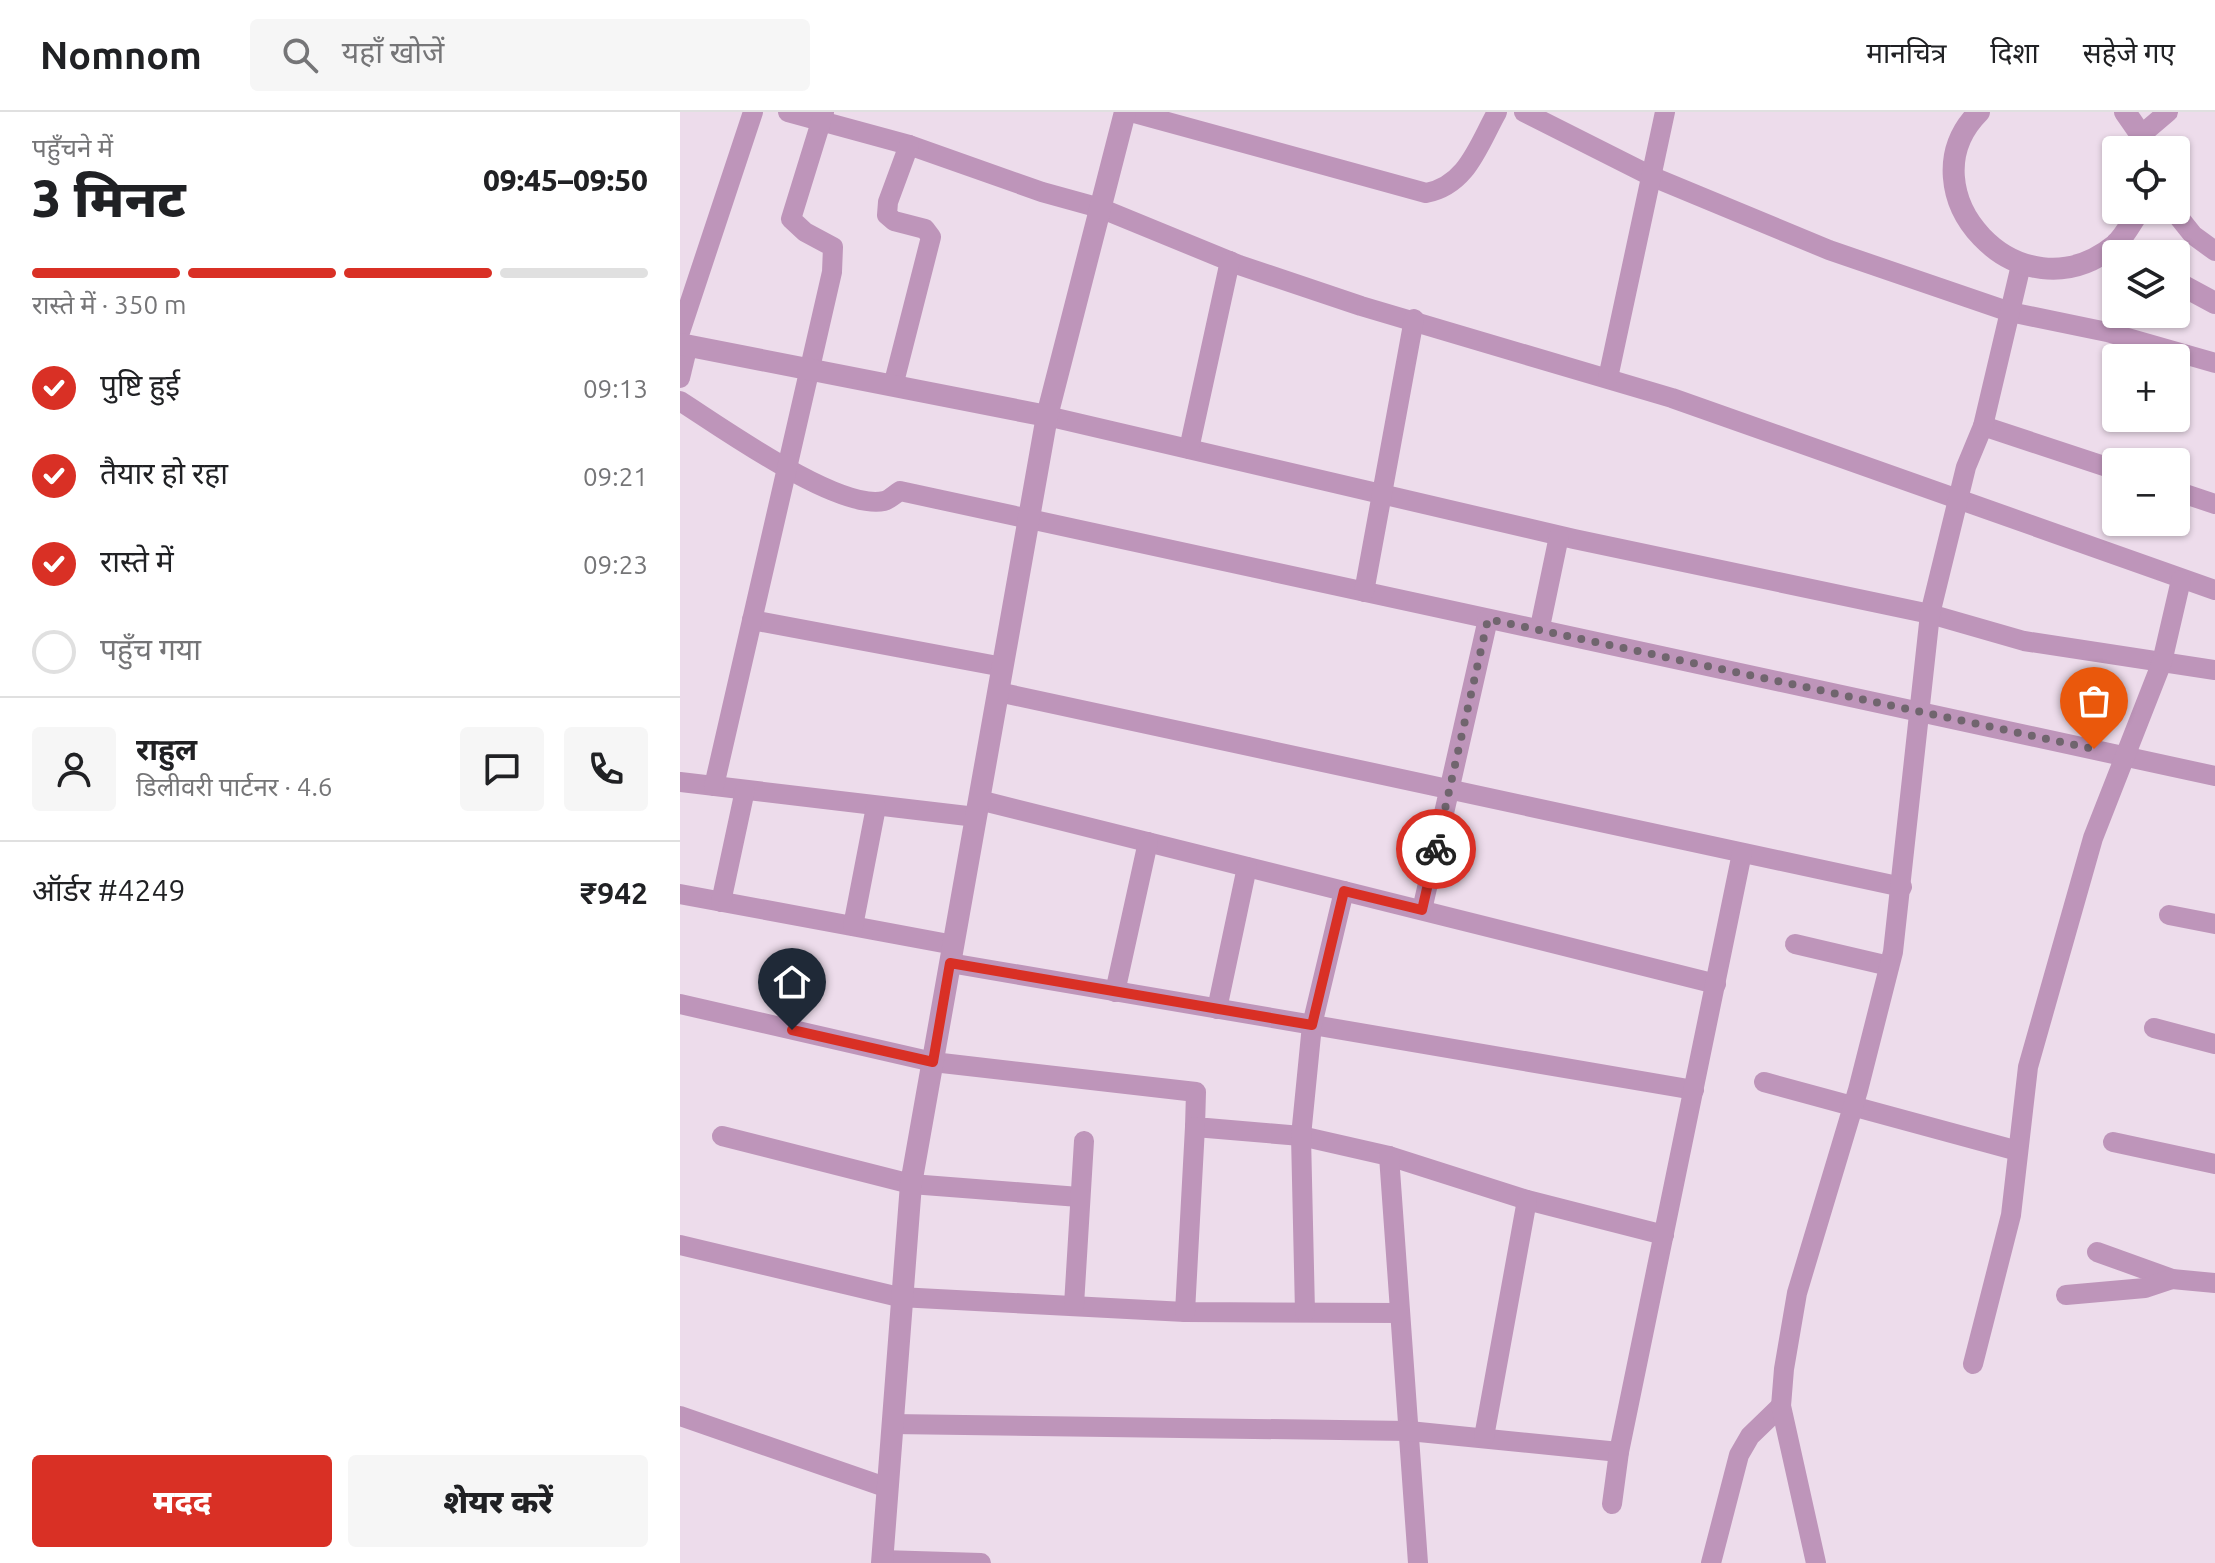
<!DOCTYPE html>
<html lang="hi">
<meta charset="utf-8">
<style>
body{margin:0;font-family:Ubuntu,"Noto Sans Devanagari",sans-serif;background:#f6f6f6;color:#202124;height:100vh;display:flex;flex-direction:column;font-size:30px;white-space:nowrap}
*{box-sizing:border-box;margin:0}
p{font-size:26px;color:#757577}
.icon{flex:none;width:44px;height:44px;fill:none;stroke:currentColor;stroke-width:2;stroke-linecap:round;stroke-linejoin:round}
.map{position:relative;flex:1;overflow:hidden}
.details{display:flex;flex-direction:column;background:#fff;width:680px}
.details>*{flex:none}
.controls{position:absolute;left:1422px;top:24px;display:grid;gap:16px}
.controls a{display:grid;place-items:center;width:88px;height:88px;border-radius:8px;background:#fff;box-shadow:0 2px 6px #0004;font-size:40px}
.pin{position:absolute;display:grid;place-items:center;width:68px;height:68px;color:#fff;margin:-82px -34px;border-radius:50% 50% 50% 0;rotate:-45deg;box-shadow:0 0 8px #0007}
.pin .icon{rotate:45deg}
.courier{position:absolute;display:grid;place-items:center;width:80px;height:80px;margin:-40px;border:6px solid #d93025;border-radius:50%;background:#fff;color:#222;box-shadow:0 2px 10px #0007}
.summary em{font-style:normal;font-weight:800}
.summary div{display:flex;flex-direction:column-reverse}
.summary{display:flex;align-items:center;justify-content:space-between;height:136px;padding:0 32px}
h1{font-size:52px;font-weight:800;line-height:60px}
.bar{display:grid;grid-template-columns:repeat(4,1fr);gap:12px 8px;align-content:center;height:96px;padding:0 32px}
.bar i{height:10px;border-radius:6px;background:#e0e0e0}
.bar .active{background:#d93025}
.bar p{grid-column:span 4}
.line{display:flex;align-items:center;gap:20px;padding:0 32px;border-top:2px solid #e0e0e0}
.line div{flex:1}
.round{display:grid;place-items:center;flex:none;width:84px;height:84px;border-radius:8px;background:#f6f6f6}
ol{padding:0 32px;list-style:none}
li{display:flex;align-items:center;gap:24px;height:88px}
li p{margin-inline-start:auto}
li .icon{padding:8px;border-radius:50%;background:#d93025;color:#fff;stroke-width:4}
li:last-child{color:#757577}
li i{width:44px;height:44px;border:4px solid #e0e0e0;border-radius:50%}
.primary-button{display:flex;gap:16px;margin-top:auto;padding:16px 32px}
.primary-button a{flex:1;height:92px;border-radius:8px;background:#d93025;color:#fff;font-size:32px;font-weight:800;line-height:92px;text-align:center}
.primary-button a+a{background:#f6f6f6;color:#202124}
header{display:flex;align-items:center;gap:48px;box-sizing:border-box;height:112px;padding:0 40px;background:#fff;border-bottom:2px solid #e0e0e0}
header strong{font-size:38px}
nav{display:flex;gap:44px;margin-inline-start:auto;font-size:28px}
.search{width:560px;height:72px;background:#f6f6f6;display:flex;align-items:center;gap:20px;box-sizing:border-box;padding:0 28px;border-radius:8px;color:#757577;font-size:30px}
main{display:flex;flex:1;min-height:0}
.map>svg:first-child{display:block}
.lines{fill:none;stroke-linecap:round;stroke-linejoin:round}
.minor{stroke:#be95ba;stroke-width:20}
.tertiary{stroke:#be95ba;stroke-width:22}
.done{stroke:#70656e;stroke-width:8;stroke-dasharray:0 14.4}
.route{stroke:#d93025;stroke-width:10}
</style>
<header>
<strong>Nomnom</strong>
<div class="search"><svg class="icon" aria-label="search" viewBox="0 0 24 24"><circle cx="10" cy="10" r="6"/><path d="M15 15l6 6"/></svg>यहाँ खोजें</div>
<nav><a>मानचित्र</a><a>दिशा</a><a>सहेजे गए</a></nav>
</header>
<main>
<section class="details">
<div class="summary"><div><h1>3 मिनट</h1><p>पहुँचने में</p></div><em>09:45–09:50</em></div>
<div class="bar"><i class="active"></i><i class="active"></i><i class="active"></i><i></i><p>रास्ते में · 350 m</p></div>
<ol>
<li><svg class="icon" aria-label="check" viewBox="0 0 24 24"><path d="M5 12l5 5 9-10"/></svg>पुष्टि हुई<p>09:13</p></li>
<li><svg class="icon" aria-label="check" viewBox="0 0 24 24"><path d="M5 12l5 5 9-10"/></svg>तैयार हो रहा<p>09:21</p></li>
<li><svg class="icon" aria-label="check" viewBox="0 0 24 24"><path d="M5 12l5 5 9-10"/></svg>रास्ते में<p>09:23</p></li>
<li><i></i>पहुँच गया</li>
</ol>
<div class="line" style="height:144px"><a class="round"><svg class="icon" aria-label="person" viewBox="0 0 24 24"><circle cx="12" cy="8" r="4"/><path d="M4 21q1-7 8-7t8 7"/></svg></a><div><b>राहुल</b><p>डिलीवरी पार्टनर · 4.6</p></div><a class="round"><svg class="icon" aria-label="chat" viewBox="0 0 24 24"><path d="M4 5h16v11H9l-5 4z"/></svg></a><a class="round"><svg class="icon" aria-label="phone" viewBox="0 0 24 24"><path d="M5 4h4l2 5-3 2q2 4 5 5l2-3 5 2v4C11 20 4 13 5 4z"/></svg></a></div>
<div class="line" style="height:104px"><div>ऑर्डर #4249</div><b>₹942</b></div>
<div class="primary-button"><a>मदद</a><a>शेयर करें</a></div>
</section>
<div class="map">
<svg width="1535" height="1451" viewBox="0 0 1535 1451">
<rect width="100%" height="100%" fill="#eddceb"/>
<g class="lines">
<g class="minor">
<path d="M108,0L229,33L362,80L420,96L559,153L681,194L992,286L1535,478"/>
<path d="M451,0L746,81C787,73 798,34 817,0"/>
<path d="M844,0L973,65L1149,138L1330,200L1427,220L1535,251"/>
<path d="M1461,23L1488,0"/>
<path d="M1493,98L1513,123L1535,139"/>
<path d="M0,220L73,0"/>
<path d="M0,266L8,233"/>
<path d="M928,266L985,0"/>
<path d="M213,274L251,125L245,117L214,109L207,103L208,90L229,33"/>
<path d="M0,289C41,315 158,399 204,389C209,388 215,382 220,379L1535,664"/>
<path d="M367,304L894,427L1250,502L1344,529L1535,558"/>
<path d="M1303,314L1436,358"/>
<path d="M509,337L550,149"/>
<path d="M1496,379L1535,392"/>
<path d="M684,480L734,207"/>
<path d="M72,508L323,555"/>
<path d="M860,515L879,424"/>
<path d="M318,580L1222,775"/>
<path d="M0,670L296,705"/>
<path d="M34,674L152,160L153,135L125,120L111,107L144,0"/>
<path d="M299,688L1036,872"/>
<path d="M0,782L274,833"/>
<path d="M41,790L65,678"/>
<path d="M742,798L808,507"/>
<path d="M1489,803L1535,812"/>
<path d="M173,814L196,695"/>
<path d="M1115,832L1209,854"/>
<path d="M270,851L1014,978"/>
<path d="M435,880L468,730"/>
<path d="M0,892L253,950L516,980L515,1015L621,1024L709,1044L847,1088L984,1123"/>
<path d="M537,897L567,755"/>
<path d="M1474,916L1535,932"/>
<path d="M1084,970L1338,1039"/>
<path d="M42,1024L231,1072L399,1085"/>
<path d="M1433,1030L1535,1052"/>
<path d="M709,1044L738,1451"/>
<path d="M0,1133L219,1185L505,1200L720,1201"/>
<path d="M1417,1140L1492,1167L1535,1171"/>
<path d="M1386,1183L1465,1176L1492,1167"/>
<path d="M394,1193L404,1029"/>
<path d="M505,1200L515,1015"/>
<path d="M625,1200L621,1024L632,913L664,779"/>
<path d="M1293,1252L1331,1103L1348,955L1413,726L1482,550L1501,468"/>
<path d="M0,1304L208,1376"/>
<path d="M212,1312L729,1319L939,1340"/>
<path d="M804,1325L847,1088"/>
<path d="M932,1392L939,1340L1062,741"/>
<path d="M202,1448L301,1451"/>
<path d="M1031,1451L1059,1343L1070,1324L1101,1294"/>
<path d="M1136,1451L1101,1294L1104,1257L1117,1181L1178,978L1213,840L1250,502L1286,355L1303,314L1341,153"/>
</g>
<g class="tertiary">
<path d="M1299,0C1221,78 1339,211 1435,133C1445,124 1452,109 1460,98"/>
<path d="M1445,0L1461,23L1464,38"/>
<path d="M1437,131L1454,142"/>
<path d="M1496,170L1535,191"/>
<path d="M0,232L367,304"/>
<path d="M202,1451L231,1072L367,304L445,0"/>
</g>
</g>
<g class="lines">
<path class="done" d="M756,737L808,507L1414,637"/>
<path class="route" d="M112,918L253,950L270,851L632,913L664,779L742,798L756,737"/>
</g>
</svg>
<div class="controls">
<a><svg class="icon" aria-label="locate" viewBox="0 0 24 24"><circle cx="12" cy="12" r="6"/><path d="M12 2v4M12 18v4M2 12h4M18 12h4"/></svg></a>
<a><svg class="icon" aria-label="layers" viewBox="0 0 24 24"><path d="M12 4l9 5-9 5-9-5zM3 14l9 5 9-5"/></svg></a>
<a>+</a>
<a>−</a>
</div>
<div class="pin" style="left:1414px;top:637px;background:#ea580c"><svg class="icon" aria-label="bag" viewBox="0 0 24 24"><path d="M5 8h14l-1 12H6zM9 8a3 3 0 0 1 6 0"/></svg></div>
<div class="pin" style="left:112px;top:918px;background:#1f2937"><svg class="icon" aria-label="home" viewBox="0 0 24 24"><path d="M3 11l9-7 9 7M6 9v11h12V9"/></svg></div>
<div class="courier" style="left:756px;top:737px"><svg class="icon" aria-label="bike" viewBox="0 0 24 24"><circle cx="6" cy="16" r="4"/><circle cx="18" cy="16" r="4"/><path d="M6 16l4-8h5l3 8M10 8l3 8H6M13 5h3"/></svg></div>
</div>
</main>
